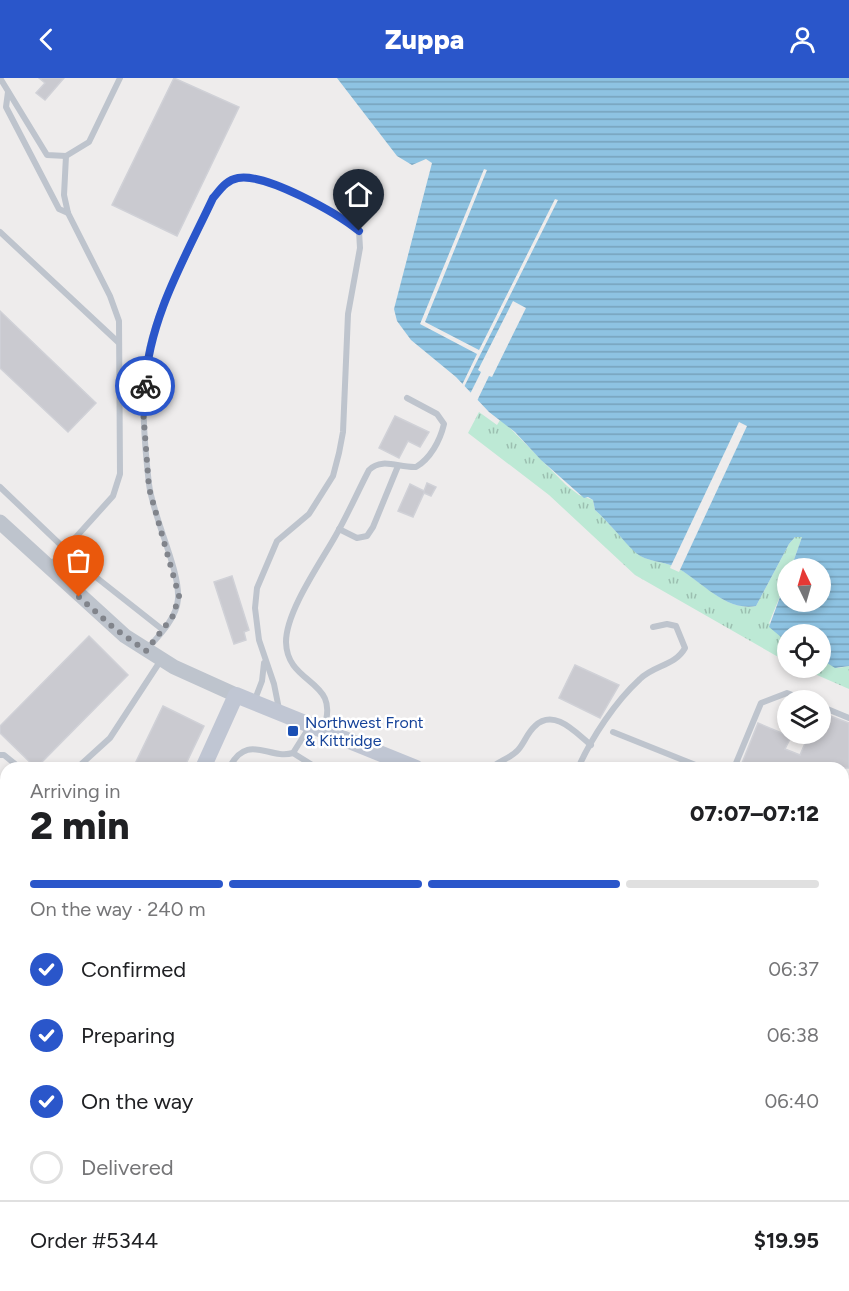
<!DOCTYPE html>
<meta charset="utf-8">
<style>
body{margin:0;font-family:Figtree,sans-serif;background:#f6f6f6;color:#202124;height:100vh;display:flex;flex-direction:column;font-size:22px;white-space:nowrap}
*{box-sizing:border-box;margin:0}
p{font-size:20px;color:#757577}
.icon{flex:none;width:33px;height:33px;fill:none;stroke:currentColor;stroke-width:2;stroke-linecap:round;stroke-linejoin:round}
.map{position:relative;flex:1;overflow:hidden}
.side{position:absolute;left:0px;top:684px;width:849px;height:530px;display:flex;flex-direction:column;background:#fff;border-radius:18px 18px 0 0;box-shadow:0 3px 9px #0003}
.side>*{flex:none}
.needle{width:39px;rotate:355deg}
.tools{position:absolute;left:777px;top:480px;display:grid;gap:12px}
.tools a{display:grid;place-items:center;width:54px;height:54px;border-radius:50%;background:#fff;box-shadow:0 3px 9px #0003;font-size:30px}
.pin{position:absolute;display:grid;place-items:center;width:51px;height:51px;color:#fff;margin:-62px -26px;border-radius:50% 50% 50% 0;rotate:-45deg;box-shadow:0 0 6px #0007}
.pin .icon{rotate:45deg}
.courier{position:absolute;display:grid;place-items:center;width:60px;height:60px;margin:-30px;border:4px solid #2a56ca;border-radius:50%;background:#fff;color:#222;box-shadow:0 2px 8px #0007}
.overview em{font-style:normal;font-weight:800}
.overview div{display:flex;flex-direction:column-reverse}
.overview{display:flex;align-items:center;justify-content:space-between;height:102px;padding:0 30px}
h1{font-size:39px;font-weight:800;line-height:45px}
.bar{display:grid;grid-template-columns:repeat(4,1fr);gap:9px 6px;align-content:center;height:72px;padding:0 30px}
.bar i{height:8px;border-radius:4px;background:#e0e0e0}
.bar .active{background:#2a56ca}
.bar p{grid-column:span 4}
.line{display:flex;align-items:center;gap:15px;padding:0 30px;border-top:2px solid #e0e0e0}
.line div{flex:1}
ol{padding:0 30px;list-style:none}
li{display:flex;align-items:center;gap:18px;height:66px}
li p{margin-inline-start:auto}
li .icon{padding:6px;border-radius:50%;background:#2a56ca;color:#fff;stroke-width:4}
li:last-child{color:#757577}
li i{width:33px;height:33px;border:3px solid #e0e0e0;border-radius:50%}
header{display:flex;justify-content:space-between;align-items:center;height:78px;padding:0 30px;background:#2a56ca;color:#fff;font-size:27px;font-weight:800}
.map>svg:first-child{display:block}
.commercial{fill:#f9f6e5}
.grass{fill:url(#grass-tufts)}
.water{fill:url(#water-rules)}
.pier{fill:#eeecec}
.building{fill:#cacad0;stroke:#d0d1d7;stroke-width:1.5}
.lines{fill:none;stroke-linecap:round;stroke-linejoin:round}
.trunk-casing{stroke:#7382a2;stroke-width:21}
.service{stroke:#bec4cd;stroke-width:6}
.tertiary{stroke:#bec4cd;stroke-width:15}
.secondary{stroke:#c0c6d3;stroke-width:16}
.trunk{stroke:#9ba7bf;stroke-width:20}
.rail{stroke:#aeb0b6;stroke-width:3}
.done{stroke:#81848b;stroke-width:6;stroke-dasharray:0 10.8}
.route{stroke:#2a56ca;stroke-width:8}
.transit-dot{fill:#1a4fb4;stroke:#fff;stroke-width:2}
.labels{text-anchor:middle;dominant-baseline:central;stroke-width:5;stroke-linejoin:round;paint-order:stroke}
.transit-label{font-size:16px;fill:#164399;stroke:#fff;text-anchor:start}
</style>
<header><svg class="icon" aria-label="back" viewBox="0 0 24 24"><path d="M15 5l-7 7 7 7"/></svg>Zuppa<svg class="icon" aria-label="person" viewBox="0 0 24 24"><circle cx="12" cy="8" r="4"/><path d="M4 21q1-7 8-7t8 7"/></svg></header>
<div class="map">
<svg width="849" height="1213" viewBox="0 0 849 1213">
<defs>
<pattern id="grass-tufts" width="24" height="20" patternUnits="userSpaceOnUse" patternTransform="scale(1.5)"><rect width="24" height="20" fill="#bde9d5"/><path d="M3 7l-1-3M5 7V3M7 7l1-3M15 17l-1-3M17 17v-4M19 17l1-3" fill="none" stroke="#9bbfb0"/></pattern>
<pattern id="water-rules" width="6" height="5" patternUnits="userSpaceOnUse" patternTransform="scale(1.5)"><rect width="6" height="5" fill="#8ec3e2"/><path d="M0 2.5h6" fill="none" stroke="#76a1ba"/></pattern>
</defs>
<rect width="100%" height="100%" fill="#eeecec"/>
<g class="commercial">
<path d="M0,890L6,891V1085L0,1091Z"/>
<path d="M225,1208H398L395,1213H237Z"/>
</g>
<g class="grass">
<path d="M479,334L497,347L500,342L506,346L566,407L579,417L593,422L595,432C610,445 622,462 637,475C647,484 663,483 675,489C700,500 724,534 756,528L789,466L795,459H802L791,490H788L787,501L769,545L787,564V584L635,497L549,417L468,355Z"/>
<path d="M821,581L838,590L849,588V611L801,590H820Z"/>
</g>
<path class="water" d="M337,0H849V588L835,590L821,581L820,556H788L787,564L769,549L787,500L788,524H820V490H791L802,459H795L789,466L756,528C724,534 699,500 675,489C663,483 647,484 636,475C622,462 610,445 595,432L593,422L588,419L584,420L541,382L515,354L489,334L456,299L411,262L397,243L394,231L432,85L426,81L412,87L397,78Z"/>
<g class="pier">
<path d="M484,91L487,92L425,244L479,272L555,121L558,122L463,311L461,309L477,276L420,246Z"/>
<path d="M513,223L526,230L492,299L489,298L476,325L469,318L481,294L478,292Z"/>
<path d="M739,344L747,348L679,494L670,490Z"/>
</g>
<g class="building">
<path d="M39,0H64L45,22L36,15L45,5Z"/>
<path d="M174,0L239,29L177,158L112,127Z"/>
<path d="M0,233L96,325L68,354L0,290Z"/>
<path d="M395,338L429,354L420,369L408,363L399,380L379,370Z"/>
<path d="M427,405L436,409L431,418L424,415L413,439L398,433L410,406L424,413Z"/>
<path d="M232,498L249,552L244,554L246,562L234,566L214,504Z"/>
<path d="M89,558L128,597L36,690L0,655V648Z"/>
<path d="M575,587L619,607L600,640L559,620Z"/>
<path d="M163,628L204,648L184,690H133Z"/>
<path d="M820,634L849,645V690H740L758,645L791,659L785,671L800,677L809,656H820Z"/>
</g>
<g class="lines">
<g class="trunk-casing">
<g id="trunk">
<path d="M0,1129L6,1133"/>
<path d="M163,1208L174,1213"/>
</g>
</g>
<g class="service">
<path d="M0,0L47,77L66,78L89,64L120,0"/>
<path d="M8,14L6,29L59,131L68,135"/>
<path d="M0,154L118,264"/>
<path d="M0,409L65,471"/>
<path d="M339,451L357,460L367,458L373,449L398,388"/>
<path d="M73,481L163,552"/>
<path d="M49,489L113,418L120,396L119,243L110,218L68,135L64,117L66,78"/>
<path d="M71,508L74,495L71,464"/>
<path d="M148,570C160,557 177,539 178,521C180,491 153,440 149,406C144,362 140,315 149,271C158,230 180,191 198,153C206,136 215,105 237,100C264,94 327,131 349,145L359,153L360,170L348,236L343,354L339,375L333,398L309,436L277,463L257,510L255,530L259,562L274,606L279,631"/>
<path d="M254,624L262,603L264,585"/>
<path d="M820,628L849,640"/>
<path d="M323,652C343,600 287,609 286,564C286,533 321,484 336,457C348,436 358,413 369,392C382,379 399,390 416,389C430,381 440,363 444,346L437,336L407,320"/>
<path d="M613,654L703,690"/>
<path d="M293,675L317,690"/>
<path d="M0,677H4L20,690"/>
<path d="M77,690L110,660L161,582"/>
<path d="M229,690C248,654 268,682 293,675L310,648"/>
<path d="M491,690C499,683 511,680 518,672C525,664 527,655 535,648C554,630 575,654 591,667"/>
<path d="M578,690C592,659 615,624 640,601C654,587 675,588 685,570L676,548L667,546L653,549"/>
<path d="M734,690L761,625L787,615L806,622"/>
<path d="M0,714L6,718"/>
<path d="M843,858L849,861"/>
<path d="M0,884L6,885"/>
<path d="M0,1052L6,1053"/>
<path d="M246,1208L258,1213"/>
<path d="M696,1208L700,1213"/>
<path d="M737,1208L742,1213"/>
<path d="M187,1213L189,1208"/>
<path d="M286,1213L288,1208"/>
<path d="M408,1213L411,1208"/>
<path d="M548,1213L551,1208"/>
</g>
<path class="tertiary" d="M0,444L125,558L174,589L236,617"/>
<g class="secondary">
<path d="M203,690L236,617L416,690"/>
<path d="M843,883L849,886"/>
<path d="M34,1208L39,1213"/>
</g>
<use href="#trunk" class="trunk"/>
<g class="rail">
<path d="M0,830L6,831"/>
<path d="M843,912L849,914"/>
</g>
</g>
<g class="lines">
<path class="done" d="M79,519L114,550L146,573L173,538L179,518L149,410L143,331L145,308"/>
<path class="route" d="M145,308C149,240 185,180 213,120C220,112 226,102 238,100C266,95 337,135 359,153"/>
</g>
<rect class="transit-dot" x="287" y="647" width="12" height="12" rx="3"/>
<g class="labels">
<g class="transit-label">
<text x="305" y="644">Northwest Front<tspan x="305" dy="18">&amp; Kittridge</tspan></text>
</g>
</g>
</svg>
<div class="tools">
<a><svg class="needle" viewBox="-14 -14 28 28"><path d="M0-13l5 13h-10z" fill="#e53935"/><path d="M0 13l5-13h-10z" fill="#757577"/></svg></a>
<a><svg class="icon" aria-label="locate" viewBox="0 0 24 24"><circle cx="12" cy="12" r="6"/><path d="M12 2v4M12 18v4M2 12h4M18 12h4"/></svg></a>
<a><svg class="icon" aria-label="layers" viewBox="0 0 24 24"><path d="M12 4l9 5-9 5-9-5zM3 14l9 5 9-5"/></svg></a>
</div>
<div class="pin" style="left:79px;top:519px;background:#ea580c"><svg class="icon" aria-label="bag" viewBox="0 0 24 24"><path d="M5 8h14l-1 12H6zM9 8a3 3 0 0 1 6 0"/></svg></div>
<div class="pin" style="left:359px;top:153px;background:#1f2937"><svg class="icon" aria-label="home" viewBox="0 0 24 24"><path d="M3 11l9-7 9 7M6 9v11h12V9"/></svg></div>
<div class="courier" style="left:145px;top:308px"><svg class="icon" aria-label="bike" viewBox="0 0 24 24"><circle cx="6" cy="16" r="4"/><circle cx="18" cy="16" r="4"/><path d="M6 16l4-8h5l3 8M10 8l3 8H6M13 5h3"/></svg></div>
<section class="side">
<div class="overview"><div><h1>2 min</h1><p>Arriving in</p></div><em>07:07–07:12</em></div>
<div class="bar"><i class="active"></i><i class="active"></i><i class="active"></i><i></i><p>On the way · 240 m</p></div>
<ol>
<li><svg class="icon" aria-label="check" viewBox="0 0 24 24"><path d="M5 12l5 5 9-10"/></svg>Confirmed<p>06:37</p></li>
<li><svg class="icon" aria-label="check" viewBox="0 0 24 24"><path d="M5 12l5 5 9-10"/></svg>Preparing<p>06:38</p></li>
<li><svg class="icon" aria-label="check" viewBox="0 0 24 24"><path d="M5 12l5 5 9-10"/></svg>On the way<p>06:40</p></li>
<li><i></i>Delivered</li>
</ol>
<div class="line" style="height:78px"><div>Order #5344</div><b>$19.95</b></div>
</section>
</div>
